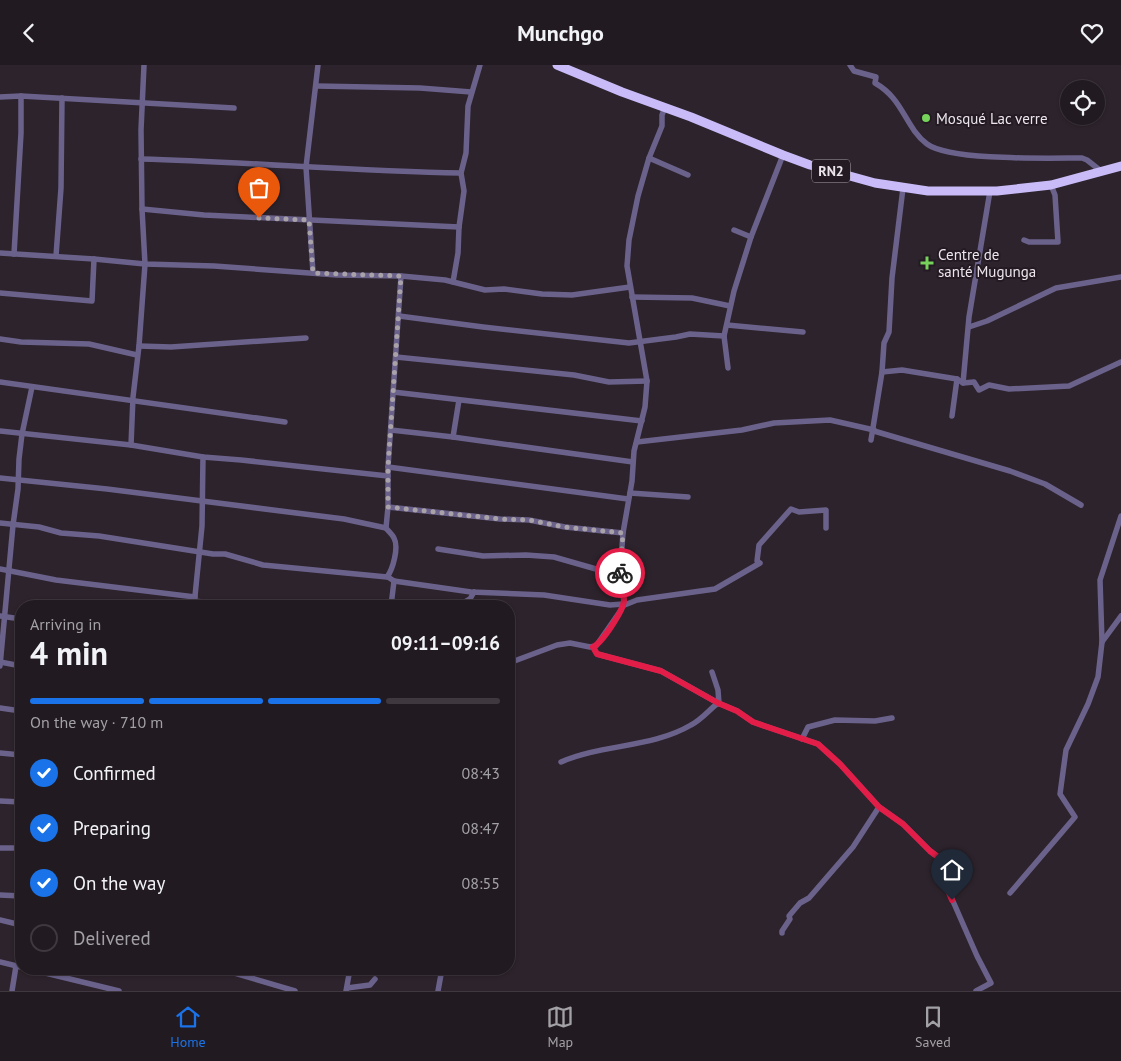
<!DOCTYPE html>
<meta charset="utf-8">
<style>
body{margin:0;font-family:"PT Sans",sans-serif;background:#2e272e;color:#f1f3f6;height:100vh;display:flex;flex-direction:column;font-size:19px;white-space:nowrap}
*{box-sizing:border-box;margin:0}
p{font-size:16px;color:#a2a1a5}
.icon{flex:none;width:28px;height:28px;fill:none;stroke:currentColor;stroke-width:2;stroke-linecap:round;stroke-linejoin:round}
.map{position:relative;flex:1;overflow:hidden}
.drawer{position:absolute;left:15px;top:535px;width:500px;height:375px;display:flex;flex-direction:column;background:#221a21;border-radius:20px;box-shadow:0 1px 4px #0004,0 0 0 1px #3f383f}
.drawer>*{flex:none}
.tools{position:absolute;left:1060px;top:15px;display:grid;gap:10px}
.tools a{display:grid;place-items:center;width:45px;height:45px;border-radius:50%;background:#221a21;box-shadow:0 1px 4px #0004,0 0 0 1px #3f383f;font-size:25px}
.pin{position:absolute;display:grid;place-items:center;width:42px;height:42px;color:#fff;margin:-51px -21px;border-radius:50% 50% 50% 0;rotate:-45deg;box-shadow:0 0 5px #0007}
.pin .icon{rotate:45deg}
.courier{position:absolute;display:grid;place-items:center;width:50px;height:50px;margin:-25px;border:4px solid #e11d48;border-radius:50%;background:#fff;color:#222;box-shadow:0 1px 6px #0007}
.headline em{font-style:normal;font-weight:800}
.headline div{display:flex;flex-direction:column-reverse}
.headline{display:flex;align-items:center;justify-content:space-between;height:85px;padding:0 15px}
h1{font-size:32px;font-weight:800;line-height:38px}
.bar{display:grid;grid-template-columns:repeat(4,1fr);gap:8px 5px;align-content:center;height:60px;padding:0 15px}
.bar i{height:6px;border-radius:4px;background:#3f383f}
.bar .current{background:#1a73e8}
.bar p{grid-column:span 4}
ol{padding:0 15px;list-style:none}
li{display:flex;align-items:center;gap:15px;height:55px}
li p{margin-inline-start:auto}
li .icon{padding:5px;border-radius:50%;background:#1a73e8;color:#fff;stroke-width:4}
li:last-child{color:#a2a1a5}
li i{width:28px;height:28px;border:2px solid #3f383f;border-radius:50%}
header{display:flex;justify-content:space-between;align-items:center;height:65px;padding:0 15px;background:#221a21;font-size:22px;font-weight:800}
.menu{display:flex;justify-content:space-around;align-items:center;height:70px;border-top:1px solid #3f383f;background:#221a21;font-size:14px;color:#a2a1a5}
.menu a{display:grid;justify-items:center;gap:2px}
.menu .current{color:#1a73e8}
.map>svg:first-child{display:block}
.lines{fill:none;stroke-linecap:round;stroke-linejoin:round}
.minor{stroke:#6b628b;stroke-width:5.5}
.highway{stroke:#c8bbf8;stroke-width:9}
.done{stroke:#a9a2a9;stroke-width:5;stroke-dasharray:0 9}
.route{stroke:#e11d48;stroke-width:6}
.poi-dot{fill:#76d25a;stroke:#231a23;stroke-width:2}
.labels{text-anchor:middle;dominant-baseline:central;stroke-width:4;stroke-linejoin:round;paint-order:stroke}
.shield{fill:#231a23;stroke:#b0a9b0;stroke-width:1}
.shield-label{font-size:14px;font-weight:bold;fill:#ece6ec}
.poi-label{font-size:15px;fill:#ece6ec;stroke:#231a23;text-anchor:start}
</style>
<header><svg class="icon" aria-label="back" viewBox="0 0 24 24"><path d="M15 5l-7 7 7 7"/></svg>Munchgo<svg class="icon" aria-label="heart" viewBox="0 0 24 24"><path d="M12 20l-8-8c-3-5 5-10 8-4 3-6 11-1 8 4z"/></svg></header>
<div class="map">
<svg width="1121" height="926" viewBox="0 0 1121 926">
<rect width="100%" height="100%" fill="#2d232c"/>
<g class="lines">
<g class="minor">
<path d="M144,0L141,65L142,144L145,199L139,281L133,332L131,380L203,392L241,395L388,411"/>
<path d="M850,0L854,6L876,12L875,18C882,22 888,27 893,33C905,47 911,67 927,79C950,96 1049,93 1082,93L1087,95L1101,106"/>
<path d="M316,21L420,23L471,27"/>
<path d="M0,32L21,31L234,43"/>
<path d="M649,93L688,110"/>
<path d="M141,94C248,97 354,106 461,108"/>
<path d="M142,144L204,150L459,162"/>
<path d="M734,165L751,172"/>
<path d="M1024,175L1029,177H1058L1055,130L1051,120"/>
<path d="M0,188L94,194L145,199L214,201L337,210L401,211L388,402V442L386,463C388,466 392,469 394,473C399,482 393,504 387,512L263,500L225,489H213L99,471L61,468L39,462L0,458"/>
<path d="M14,189L21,68V31"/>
<path d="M56,191L61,123L62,33"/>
<path d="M313,208L306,102L318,0"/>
<path d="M401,211L445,215L485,225L504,224L542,229L572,230L630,222"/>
<path d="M453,217L458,188L459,162L464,126L461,108L466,88L468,41L480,0"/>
<path d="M0,228L92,236L94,194"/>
<path d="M632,232L692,233L730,241"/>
<path d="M399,251L483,262L629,278L676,272L690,269L724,271"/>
<path d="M727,260L803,267"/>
<path d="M969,262L987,256L1056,223L1121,212"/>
<path d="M0,274L21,277L89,279L137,290"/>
<path d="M139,281L171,282L306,273"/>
<path d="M396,292L574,310L609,317L647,316"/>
<path d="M728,303L724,271L734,226L751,172L783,90"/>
<path d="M882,307L902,305L957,314L963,318L974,317L979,325L989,320L1009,324L1069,321L1121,297"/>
<path d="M0,317L285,357"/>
<path d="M963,318L969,252L990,126"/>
<path d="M393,327L642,356"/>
<path d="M952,351L957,314"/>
<path d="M391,365L453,372L633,397"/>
<path d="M0,366L131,380"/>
<path d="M874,366L1010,406L1045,419L1081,440"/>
<path d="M453,372L459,335"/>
<path d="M871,375L882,307L884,278L889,267L892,213L903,123"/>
<path d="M637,377L742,365L774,358L830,355L874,365"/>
<path d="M388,402L628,434"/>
<path d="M0,413L107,424L344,454L386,463"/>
<path d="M630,428L688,432"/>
<path d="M388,442L500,454L529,455L565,462L623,468"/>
<path d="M438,484L483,491L526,490L554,492L596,504L620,505"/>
<path d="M0,504L56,515L195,532"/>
<path d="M388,512L394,516L471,527L544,530L610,540L623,539"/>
<path d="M194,536L239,541"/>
<path d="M194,541L202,461L203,392"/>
<path d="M391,541L394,516"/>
<path d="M458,541L470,534L474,527"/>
<path d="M622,541L637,535L715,524L760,498L757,496L759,480L791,444L799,447L826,445V463"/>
<path d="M0,551L21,554"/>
<path d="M1102,577L1100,515L1121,451"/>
<path d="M593,582L597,589L661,606L718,638L737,646L753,657L818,679L840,699L879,742L903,759L930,786L938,792L946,802L945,818L977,891L991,918L976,926"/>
<path d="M0,597L21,601"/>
<path d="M509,598L557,580L570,578L590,582L596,581L621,545L624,536L620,509L623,468L632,416L634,386L645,342L647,316L627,201L629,175L638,131L649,93L662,61V50L665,42"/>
<path d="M0,601L13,460L18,424L19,394L22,369L32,322"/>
<path d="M712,607L718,625L719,639"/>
<path d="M0,643L21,646"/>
<path d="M802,674L808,662L835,655L875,656L892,653"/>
<path d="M0,688L21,690"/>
<path d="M561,697C602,679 652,683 691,660C701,655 709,645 718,638"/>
<path d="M0,736L21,737"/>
<path d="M0,783H21"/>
<path d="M1010,828L1075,752L1060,729L1066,685L1088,639L1098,612L1102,577L1121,551"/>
<path d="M0,830L21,831"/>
<path d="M0,855L21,860"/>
<path d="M782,868V866L790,854L789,851L800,838L809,833L853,782L879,742"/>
<path d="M0,897L21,902"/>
<path d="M29,904L119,926"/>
<path d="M221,904L295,926"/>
<path d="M347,923L370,920L375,914"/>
<path d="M12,926L16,901"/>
<path d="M346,926L350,904"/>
<path d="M438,926L442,904"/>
</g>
<path class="highway" d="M557,0L622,27L691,52L783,90L810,100L875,118L928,126H997L1051,120L1121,101"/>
</g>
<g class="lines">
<path class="done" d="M259,153L309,155L313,208L401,211L388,402V442L500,454L529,455L565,462L623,468L620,508"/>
<path class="route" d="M620,508C621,517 624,527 624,536C623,546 602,578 593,582L597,589L661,606L718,638L737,646L753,657L818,679L840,699L879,742L903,759L930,786L938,792L946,802L945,818L952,835"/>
</g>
<g class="poi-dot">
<circle cx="926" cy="53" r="5"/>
<path d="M924.5 190.5h5v5h5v5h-5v5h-5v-5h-5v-5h5z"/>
</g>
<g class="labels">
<rect class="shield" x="812" y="94.5" width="38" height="23" rx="4"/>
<g class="shield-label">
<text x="831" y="106">RN2</text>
</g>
<g class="poi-label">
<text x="936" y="53">Mosqué Lac verre</text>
<text x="938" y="189">Centre de<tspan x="938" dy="17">santé Mugunga</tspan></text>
</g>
</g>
</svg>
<div class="tools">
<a><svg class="icon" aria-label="locate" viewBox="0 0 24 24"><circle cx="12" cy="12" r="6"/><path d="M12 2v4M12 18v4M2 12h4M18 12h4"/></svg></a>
</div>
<div class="pin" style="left:259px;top:153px;background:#ea580c"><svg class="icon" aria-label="bag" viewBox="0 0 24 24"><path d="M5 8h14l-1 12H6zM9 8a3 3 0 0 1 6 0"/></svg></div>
<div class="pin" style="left:952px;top:835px;background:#1f2937"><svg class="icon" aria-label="home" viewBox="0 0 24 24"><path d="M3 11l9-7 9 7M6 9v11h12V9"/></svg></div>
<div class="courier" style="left:620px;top:508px"><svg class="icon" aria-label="bike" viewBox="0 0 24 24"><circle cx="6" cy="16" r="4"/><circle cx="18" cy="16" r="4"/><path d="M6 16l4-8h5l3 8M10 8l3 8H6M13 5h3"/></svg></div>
<section class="drawer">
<div class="headline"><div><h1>4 min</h1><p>Arriving in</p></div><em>09:11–09:16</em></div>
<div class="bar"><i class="current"></i><i class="current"></i><i class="current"></i><i></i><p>On the way · 710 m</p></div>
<ol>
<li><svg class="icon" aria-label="check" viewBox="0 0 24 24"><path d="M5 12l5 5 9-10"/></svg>Confirmed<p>08:43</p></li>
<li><svg class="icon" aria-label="check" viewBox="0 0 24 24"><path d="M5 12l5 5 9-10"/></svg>Preparing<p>08:47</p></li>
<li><svg class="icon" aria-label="check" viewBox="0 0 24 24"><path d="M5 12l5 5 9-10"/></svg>On the way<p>08:55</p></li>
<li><i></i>Delivered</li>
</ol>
</section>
</div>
<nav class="menu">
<a class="current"><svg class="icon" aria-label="home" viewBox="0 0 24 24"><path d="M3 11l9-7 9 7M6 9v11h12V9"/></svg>Home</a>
<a><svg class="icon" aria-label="map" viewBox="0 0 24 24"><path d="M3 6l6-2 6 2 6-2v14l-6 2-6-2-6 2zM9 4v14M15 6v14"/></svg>Map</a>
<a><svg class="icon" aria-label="saved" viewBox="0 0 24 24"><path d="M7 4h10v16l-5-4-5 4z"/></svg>Saved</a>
</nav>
